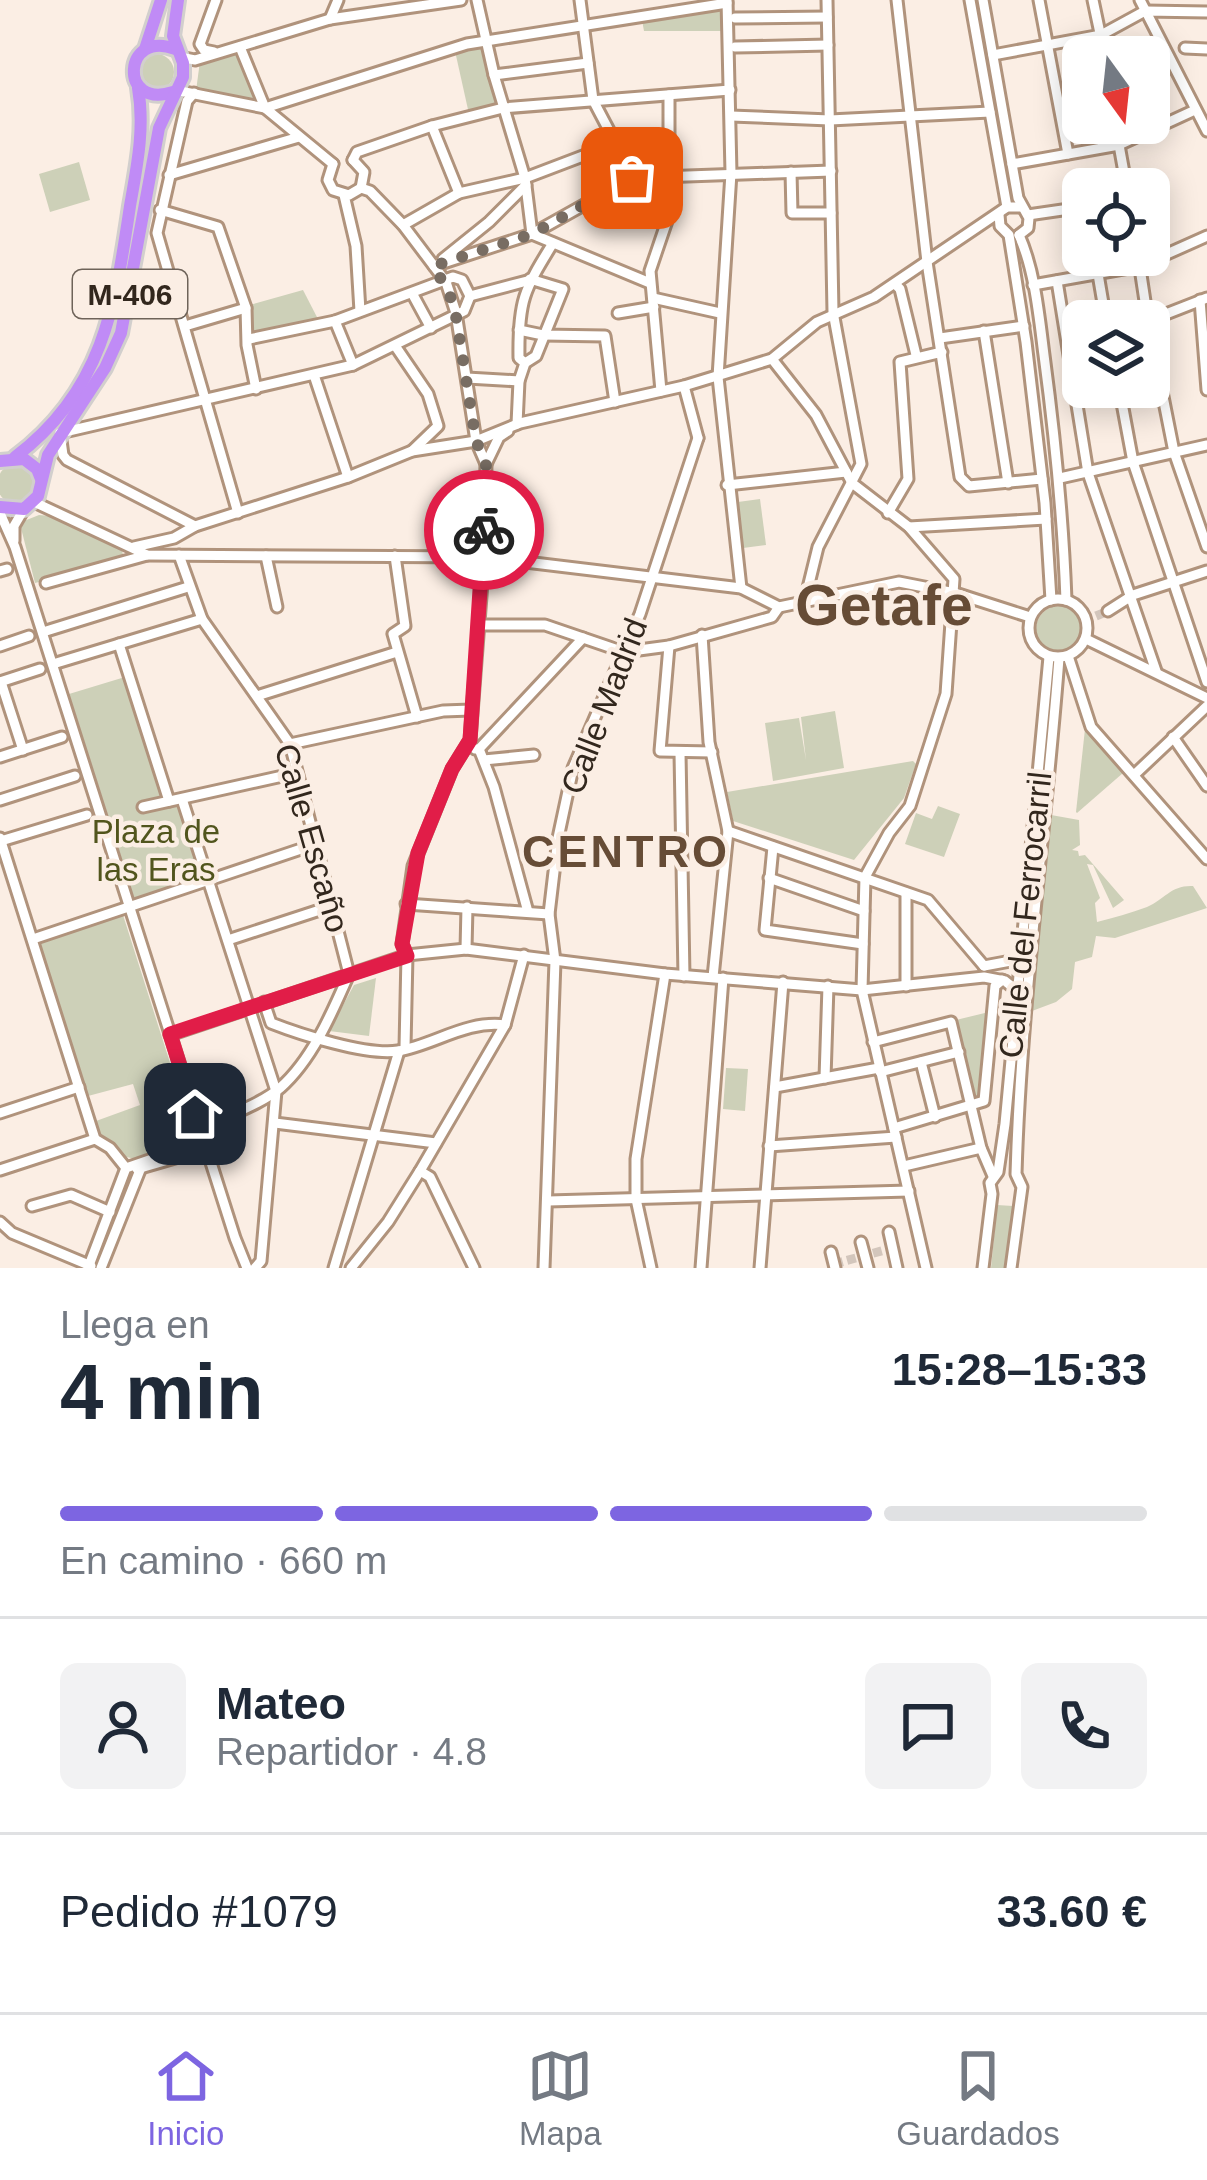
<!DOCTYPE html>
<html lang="es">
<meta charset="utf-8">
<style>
body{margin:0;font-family:Helvetica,sans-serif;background:#f2f2f3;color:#1f2937;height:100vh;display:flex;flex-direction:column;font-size:45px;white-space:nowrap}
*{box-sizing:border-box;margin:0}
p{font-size:39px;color:#747a83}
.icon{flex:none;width:66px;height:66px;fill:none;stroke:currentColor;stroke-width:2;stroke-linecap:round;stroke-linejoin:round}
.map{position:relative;height:1268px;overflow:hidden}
.details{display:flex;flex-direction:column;background:#fff;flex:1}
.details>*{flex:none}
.needle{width:78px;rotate:165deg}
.tools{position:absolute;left:1062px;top:36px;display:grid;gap:24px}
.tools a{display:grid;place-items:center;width:108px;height:108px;border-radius:18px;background:#fff;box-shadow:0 6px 30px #0003;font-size:60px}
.pin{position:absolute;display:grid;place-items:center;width:102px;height:102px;color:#fff;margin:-51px;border-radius:24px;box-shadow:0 6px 18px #0006}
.courier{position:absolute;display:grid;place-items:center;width:120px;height:120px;margin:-60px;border:9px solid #e11d48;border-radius:50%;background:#fff;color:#222;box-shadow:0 3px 15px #0007}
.headline em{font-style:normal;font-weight:700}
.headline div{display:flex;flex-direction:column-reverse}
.headline{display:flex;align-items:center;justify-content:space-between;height:204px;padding:0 60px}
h1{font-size:78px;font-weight:700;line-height:90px}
.bar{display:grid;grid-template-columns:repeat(4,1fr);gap:18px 12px;align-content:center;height:144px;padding:0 60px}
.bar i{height:15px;border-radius:9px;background:#e0e1e3}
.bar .current{background:#7d65e1}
.bar p{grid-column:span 4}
.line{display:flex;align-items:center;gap:30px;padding:0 60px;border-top:3px solid #e0e1e3}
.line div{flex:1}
.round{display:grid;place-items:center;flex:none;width:126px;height:126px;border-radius:18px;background:#f2f2f3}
.menu{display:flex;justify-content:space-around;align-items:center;height:168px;border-top:3px solid #e0e1e3;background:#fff;font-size:33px;color:#747a83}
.menu a{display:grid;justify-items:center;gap:6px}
.menu .current{color:#7d65e1}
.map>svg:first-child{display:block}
.green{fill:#cdd0b8}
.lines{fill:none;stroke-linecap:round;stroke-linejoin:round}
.minor-tunnel{stroke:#d3c6bc;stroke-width:9;stroke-dasharray:9 4.5;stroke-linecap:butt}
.minor-casing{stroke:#b0937c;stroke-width:15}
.highway-casing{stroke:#d2cfcd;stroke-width:18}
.minor{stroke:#fff;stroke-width:9}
.highway{stroke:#c08bf6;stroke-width:12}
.done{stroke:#786d63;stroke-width:12;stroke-dasharray:0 21.6}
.route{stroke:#e11d48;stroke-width:15}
.labels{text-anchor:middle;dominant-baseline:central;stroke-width:9;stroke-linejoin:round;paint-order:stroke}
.shield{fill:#fbeee4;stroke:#6e6359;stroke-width:3}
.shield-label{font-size:30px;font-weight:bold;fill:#32271d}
.street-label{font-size:33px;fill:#32271d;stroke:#fbeee4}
.park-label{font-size:33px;fill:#51551d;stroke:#fbeee4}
.district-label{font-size:45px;font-weight:bold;letter-spacing:3px;fill:#664c36;stroke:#fbeee4}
.town-label{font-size:57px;font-weight:bold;fill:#664c36;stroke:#fbeee4}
</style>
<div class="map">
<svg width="1207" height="1268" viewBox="0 0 1207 1268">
<rect width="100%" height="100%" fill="#fbeee4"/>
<g class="green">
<path d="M722,9L723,31H644L642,20Z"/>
<path d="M482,43L498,103L469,114L455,51Z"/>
<path d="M238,50L258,102L196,91L200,61Z"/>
<circle cx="156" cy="72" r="18"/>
<path d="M79,162L90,200L50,212L39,174Z"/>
<path d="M303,290L319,321L254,334L250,305Z"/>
<circle cx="17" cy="484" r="20"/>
<path d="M760,499L766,545L743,548L738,502Z"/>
<path d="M39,515L62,517L121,545L124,560L35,583L21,528L24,521Z"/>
<circle cx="1059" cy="629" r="23"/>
<path d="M125,677L165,802L180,806L201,876L134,898L69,694Z"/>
<path d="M835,711L844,768L773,781L765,723L799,718L806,760L801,717Z"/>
<path d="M1085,729L1123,773L1077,813L1076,812Z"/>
<path d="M913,761L916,764L904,798L854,860L733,821L727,792Z"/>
<path d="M938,806L960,814L944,857L905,844L916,813L932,819Z"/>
<path d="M1051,815L1079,820L1080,845L1072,850L1078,851L1079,856L1085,855L1124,900L1113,908L1093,865L1087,864L1100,898L1095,903L1097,922C1113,918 1131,913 1147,907C1165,899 1171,885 1193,886L1207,908L1115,938L1096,936L1092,957L1075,962L1072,989L1056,1002L1032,1011Z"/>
<path d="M123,915L193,1135L182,1143L136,1159L126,1157L99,1132L96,1121L140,1105L133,1084L88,1096L38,942Z"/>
<path d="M376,978L369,1036L329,1031L354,985Z"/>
<path d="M993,1011L984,1096L975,1098L956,1020Z"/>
<path d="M726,1068L748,1069L745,1111L723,1109Z"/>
<path d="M997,1205L1013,1206L1007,1268H991Z"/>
</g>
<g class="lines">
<g class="minor-tunnel">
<path d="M1096,616L1108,611"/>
<path d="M834,1264L892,1248"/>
</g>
<g class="minor-casing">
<g id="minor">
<path d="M477,0L494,75L525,178L532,234L650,283"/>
<path d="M580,0L593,100L634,178"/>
<path d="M727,0L731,173L718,377L741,588"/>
<path d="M897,0L927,262L960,477L969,486L1042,479"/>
<path d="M970,0L1007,207"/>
<path d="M983,0L1018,198L1029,218L1028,228L1019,235"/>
<path d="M1039,0L1068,154"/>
<path d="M1093,0L1105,57"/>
<path d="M1140,0L1207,131"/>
<path d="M735,18L827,17"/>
<path d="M330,19L338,0"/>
<path d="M240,47L265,108L333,164"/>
<path d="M735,47L828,45"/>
<path d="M1185,48L1207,49"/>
<path d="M214,52L204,50L200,44L216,0"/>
<path d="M993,55L1101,35L1145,11L1207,12"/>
<path d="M180,57L195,60L330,19L461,0"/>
<path d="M494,75L588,63"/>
<path d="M175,90L265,108L467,44L727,3"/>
<path d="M194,93L187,101L157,233L238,513"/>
<path d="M731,116L830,120L990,112"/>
<path d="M1115,123L1127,189"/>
<path d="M432,126L459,193"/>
<path d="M353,160L357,152L432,126L503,108L730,90"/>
<path d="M353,160L364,172L361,188"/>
<path d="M627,160L669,149"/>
<path d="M333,164L328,180L333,190L349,195L361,188"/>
<path d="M1012,164L1119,145L1195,110"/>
<path d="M791,172L792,213H831"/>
<path d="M169,175L299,137"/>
<path d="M669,175V95"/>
<path d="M361,188L370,191L403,225L446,282L456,313L476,441L486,464L484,557L470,740L452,769L413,866L402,944L407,955L405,1047"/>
<path d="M344,195L356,246L360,311"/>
<path d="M160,210L218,227L246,308L247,345L256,389"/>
<path d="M999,215L1000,226L1009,235L1026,342L1045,503L1051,600"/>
<path d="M1028,215L1083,207"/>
<path d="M403,225L459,193L525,178L617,143"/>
<path d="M1019,235C1035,271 1039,316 1044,355C1055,437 1063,517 1066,600"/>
<path d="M1138,255L1148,321"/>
<path d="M443,259L489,222L526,185"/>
<path d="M434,266L532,234L632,178L831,171"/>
<path d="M1098,274L1106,321"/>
<path d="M1057,281L1088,473L1156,671"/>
<path d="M895,284L900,289L916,355"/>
<path d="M1033,285L1140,266L1207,236"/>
<path d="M412,293L431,328"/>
<path d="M470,296L527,281"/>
<path d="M653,298L720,313"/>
<path d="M1200,300L1207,390"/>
<path d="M618,313L654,307"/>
<path d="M335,321L353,365"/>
<path d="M1148,321L1207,298"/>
<path d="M185,326L246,308"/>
<path d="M1149,326L1174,452L1207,547"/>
<path d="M519,330L543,335L605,336L615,402"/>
<path d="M984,331L1008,483"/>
<path d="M940,338L1024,326"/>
<path d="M396,347L428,394L438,426L412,451"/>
<path d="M772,359L816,415L852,483L909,527L954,579L946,694L910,806L889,833L865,877L862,990L926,1268"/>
<path d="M525,363L536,356L563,289L530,279"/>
<path d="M314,375L348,477"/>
<path d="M467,378L519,381"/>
<path d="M684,386L698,438"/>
<path d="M1119,387L1133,462L1207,682"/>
<path d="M661,391L650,271L670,212L665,175"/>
<path d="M517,424L519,381L525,363L519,358C518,301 524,290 553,243"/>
<path d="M486,464L499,437L508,431"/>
<path d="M1060,478L1207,445"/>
<path d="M727,485L846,472"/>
<path d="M34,502L147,555L484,557L741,588L779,607L899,582L955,593L1030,617"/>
<path d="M0,513L15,547L235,1238L247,1268"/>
<path d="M888,513L908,479L900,362L942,352"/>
<path d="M195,526L67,460L63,455L60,433L353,365L464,311L470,296L462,280L453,277L335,321L249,339"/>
<path d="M909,527L1046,519"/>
<path d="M14,541V526L24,509"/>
<path d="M134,547L174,538L195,526L348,477L412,451L476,441L520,423L684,386L772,359L817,322L874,297L1007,207H1020"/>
<path d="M179,555L202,619L290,744L349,974C332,1013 312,1060 280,1088C262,1103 234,1113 212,1124"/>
<path d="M266,556L277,607"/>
<path d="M395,556L405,626L393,634L417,717"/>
<path d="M0,571L7,569"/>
<path d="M46,583L147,555"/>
<circle cx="1058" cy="628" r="29"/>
<path d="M805,600L818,547L861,464L833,312L827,0"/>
<path d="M1108,611L1133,595L1207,571"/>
<path d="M480,625H545L624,652L669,646L772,617L779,607"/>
<path d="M43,632L188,587"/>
<path d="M702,635L709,742L728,831L713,977"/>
<path d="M1086,639L1207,698"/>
<path d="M119,644L169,801"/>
<path d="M0,646L29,636"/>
<path d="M669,646L660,751L712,752"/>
<path d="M1068,656L1091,727L1207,859"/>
<path d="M53,664L202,619"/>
<path d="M0,682L40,669"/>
<path d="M1,682L23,750"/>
<path d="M260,695L397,652"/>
<path d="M1173,737L1207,786"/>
<path d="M290,744L443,711L471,710"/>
<path d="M475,749H479L583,638"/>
<path d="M479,749L494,787L528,912"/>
<path d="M680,753L684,976"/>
<path d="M0,757L62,737"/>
<path d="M484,760L534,755"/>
<path d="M1134,775L1207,706"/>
<path d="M182,799L276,1091L261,1261L255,1268"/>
<path d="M0,800L75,776"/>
<path d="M143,807L296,773"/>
<path d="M728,831L928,900L984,966"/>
<path d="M0,838L95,1139"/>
<path d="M1,841L87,815"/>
<path d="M773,847L765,930L863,944"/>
<path d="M769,878L864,911"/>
<path d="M906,893V986"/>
<path d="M406,904L549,914"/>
<path d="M33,939L316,844"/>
<path d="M228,940L332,906"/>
<path d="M466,949L467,907"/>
<path d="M984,966L1016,960"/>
<path d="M264,1002L271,1023C299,1034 367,1056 398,1051C434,1045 466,1020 505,1025"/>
<path d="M170,1035L407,955L466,949L665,974L862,990L984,977L1005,981L1016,990"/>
<path d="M873,1042L951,1022L981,1148L993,1176"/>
<path d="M921,1062L935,1117"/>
<path d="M880,1072L959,1052"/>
<path d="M825,1078L828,986"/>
<path d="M775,1087L879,1068"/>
<path d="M0,1113L79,1087"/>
<path d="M275,1123L436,1143"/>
<path d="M894,1128L984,1101L995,986L1002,980"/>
<path d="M769,1146L896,1137"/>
<path d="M904,1166L981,1148"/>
<path d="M137,1169L206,1149"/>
<path d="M0,1170L95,1139L110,1148L126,1168"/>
<path d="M420,1171L430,1177L474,1268"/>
<path d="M548,1201L909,1191"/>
<path d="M32,1206L71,1195L110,1212"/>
<path d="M0,1222L12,1233L91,1266"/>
<path d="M889,1232L897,1268"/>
<path d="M861,1242L868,1268"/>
<path d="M831,1252L835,1268"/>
<path d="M88,1268L126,1168L204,1141"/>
<path d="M101,1268L140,1170"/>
<path d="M334,1268L399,1051"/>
<path d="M351,1268L388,1222L420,1171L505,1025L524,955"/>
<path d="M544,1268L555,961L549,914L558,838L573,768L640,614L698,438"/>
<path d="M651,1268L636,1199V1159L665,974"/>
<path d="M701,1268L723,978"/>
<path d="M760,1268L783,982"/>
<path d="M983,1268L992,1194L990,1183L998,1172L1005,1124L1049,657"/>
<path d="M1011,1268L1022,1187L1016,1174C1021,1001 1046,830 1059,658"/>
</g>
</g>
<g class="highway-casing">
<g id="highway">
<path d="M145,49L161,0"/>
<path d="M173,92C118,110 123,29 175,49"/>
<path d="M15,457C103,391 115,307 130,206C137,166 145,128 138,88"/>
<path d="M0,461L24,459L37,469L41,479"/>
<path d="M0,507L24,509L38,496L48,455L105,368L121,333L159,128L183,77V63L173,36L178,0"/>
</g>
</g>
<use href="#minor" class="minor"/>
<use href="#highway" class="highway"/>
</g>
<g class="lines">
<path class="done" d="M484,530L486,464L476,441L454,304L434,266L532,234L632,178"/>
<path class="route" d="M195,1114L170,1034L407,956L402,944L418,853L452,769L470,740L484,530"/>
</g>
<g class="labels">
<rect class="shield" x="73" y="270" width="114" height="48" rx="9"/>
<g class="shield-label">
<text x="130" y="294">M-406</text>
</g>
<g class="street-label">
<text transform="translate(604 706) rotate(-69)">Calle Madrid</text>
<text transform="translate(312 838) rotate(74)">Calle Escaño</text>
<text transform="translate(1025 915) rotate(-84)">Calle del Ferrocarril</text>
</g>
<g class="park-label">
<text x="156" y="831">Plaza de<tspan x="156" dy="38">las Eras</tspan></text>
</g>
<g class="district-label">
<text x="626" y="851">CENTRO</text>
</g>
<g class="town-label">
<text x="884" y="605">Getafe</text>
</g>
</g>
</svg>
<div class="tools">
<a><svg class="needle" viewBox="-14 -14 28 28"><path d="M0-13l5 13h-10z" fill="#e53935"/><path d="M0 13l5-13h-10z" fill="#747a83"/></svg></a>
<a><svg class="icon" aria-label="locate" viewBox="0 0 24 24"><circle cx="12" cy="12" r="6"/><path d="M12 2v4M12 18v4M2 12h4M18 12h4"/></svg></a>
<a><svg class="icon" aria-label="layers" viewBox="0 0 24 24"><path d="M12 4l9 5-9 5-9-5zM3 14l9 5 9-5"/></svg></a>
</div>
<div class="pin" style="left:632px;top:178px;background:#ea580c"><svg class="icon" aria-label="bag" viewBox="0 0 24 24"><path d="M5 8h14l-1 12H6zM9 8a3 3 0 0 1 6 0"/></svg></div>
<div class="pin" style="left:195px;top:1114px;background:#1f2937"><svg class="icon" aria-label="home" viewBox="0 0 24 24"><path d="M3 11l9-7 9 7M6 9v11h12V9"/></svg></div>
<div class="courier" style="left:484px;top:530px"><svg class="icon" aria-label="bike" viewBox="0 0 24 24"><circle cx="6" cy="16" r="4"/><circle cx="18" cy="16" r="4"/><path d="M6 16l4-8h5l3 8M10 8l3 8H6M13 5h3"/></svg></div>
</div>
<section class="details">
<div class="headline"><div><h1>4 min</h1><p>Llega en</p></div><em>15:28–15:33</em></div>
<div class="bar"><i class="current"></i><i class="current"></i><i class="current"></i><i></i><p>En camino · 660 m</p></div>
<div class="line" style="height:216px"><a class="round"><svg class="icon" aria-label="person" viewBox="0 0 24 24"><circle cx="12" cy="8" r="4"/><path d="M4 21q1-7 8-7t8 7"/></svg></a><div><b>Mateo</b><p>Repartidor · 4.8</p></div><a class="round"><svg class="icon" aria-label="chat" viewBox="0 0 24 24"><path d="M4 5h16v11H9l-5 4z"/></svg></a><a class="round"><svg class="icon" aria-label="phone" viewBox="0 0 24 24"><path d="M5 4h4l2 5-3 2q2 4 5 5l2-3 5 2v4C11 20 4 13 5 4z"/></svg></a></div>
<div class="line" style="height:156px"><div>Pedido #1079</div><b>33.60 €</b></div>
</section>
<nav class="menu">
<a class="current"><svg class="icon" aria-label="home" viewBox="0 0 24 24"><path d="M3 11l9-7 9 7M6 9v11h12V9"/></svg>Inicio</a>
<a><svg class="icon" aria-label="map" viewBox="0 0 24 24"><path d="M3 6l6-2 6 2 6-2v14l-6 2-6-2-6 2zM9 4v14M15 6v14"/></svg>Mapa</a>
<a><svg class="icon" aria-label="saved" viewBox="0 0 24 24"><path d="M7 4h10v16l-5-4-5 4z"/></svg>Guardados</a>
</nav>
